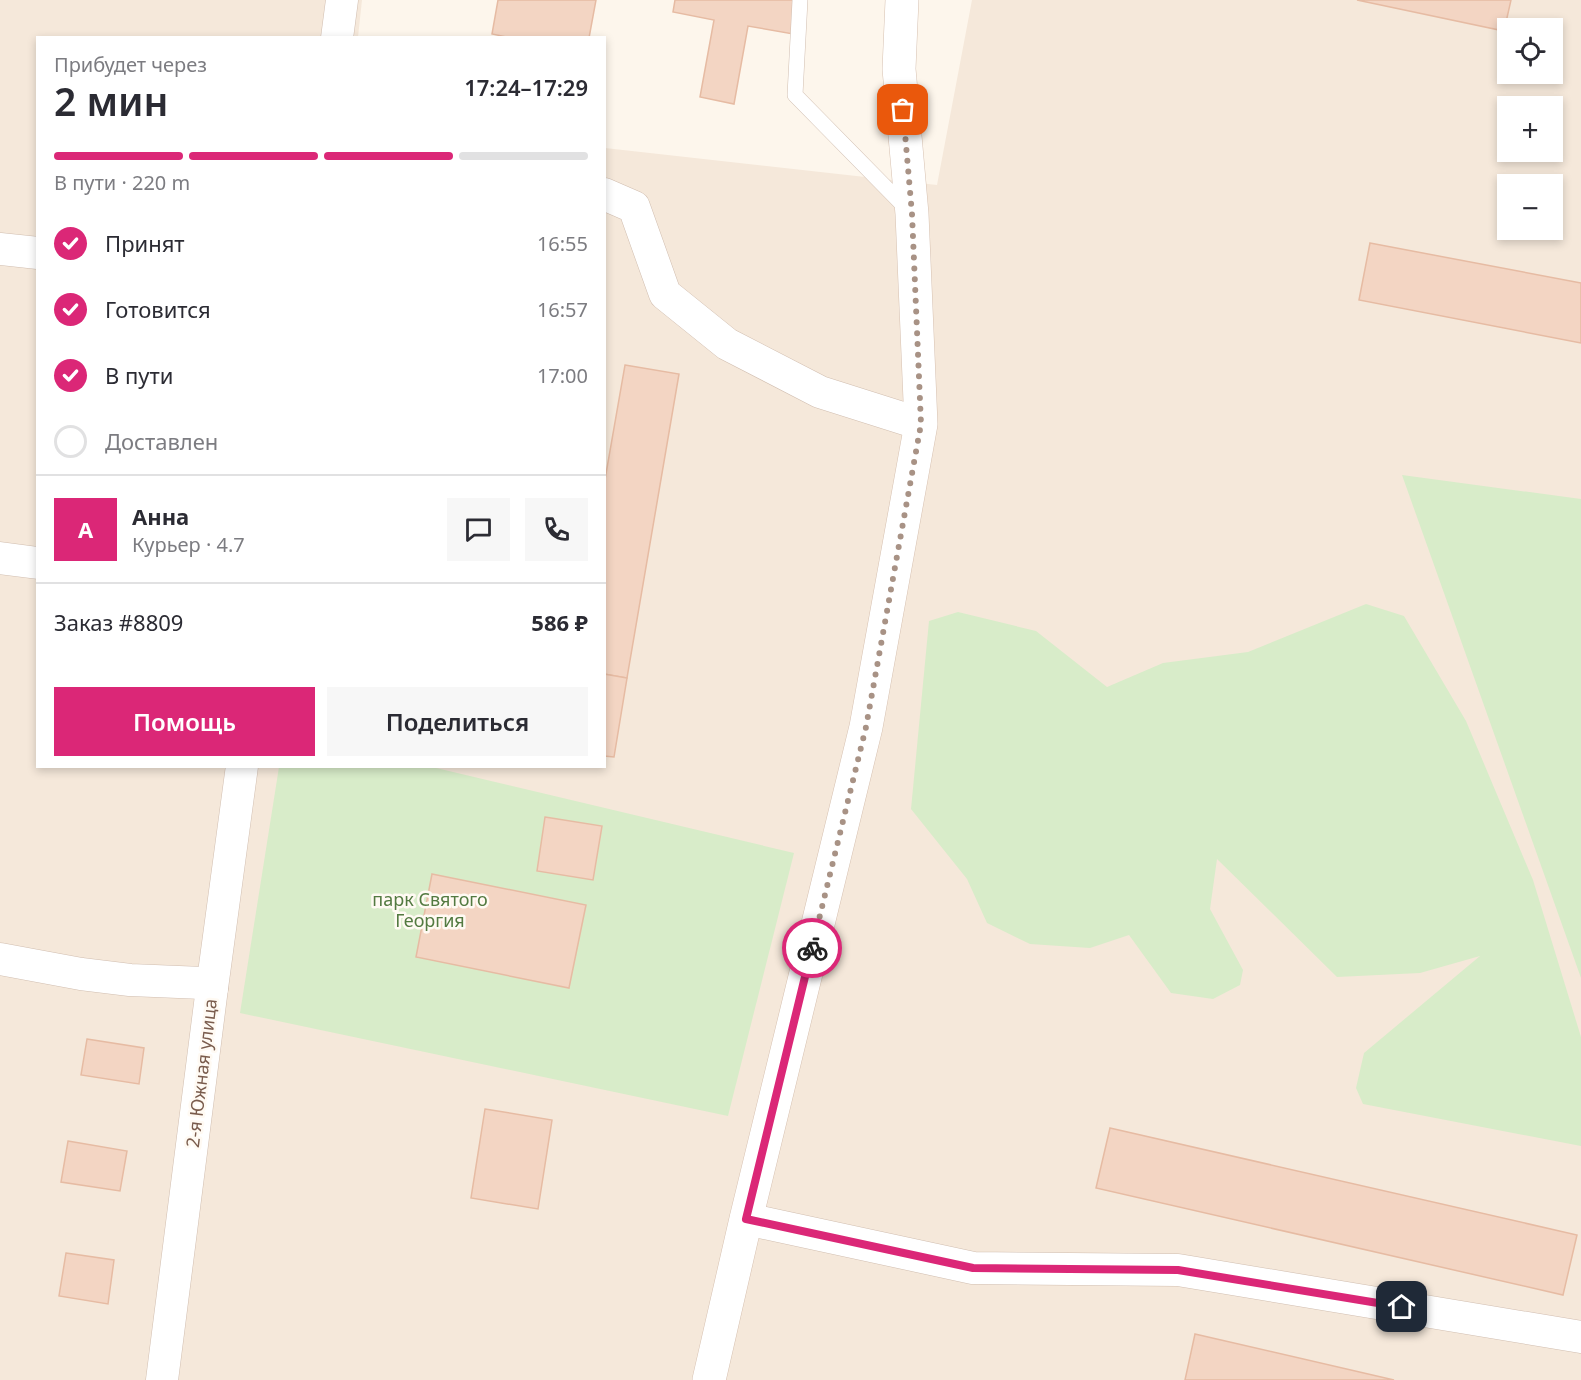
<!DOCTYPE html>
<html lang="ru">
<meta charset="utf-8">
<style>
body{margin:0;font-family:"Noto Sans",sans-serif;background:#f7f7f7;color:#2b2b33;height:100vh;display:flex;flex-direction:column;font-size:22px;white-space:nowrap}
*{box-sizing:border-box;margin:0}
p{font-size:20px;color:#7c7c81}
.icon{flex:none;width:33px;height:33px;fill:none;stroke:currentColor;stroke-width:2;stroke-linecap:round;stroke-linejoin:round}
.map{position:relative;flex:1;overflow:hidden}
.details{position:absolute;left:36px;top:36px;width:570px;height:732px;display:flex;flex-direction:column;background:#fff;border-radius:0px;box-shadow:0 3px 9px #0003}
.details>*{flex:none}
.controls{position:absolute;left:1497px;top:18px;display:grid;gap:12px}
.controls a{display:grid;place-items:center;width:66px;height:66px;border-radius:0px;background:#fff;box-shadow:0 3px 9px #0003;font-size:30px}
.pin{position:absolute;display:grid;place-items:center;width:51px;height:51px;color:#fff;margin:-26px;border-radius:12px;box-shadow:0 3px 9px #0006}
.courier{position:absolute;display:grid;place-items:center;width:60px;height:60px;margin:-30px;border:4px solid #db2777;border-radius:50%;background:#fff;color:#222;box-shadow:0 2px 8px #0007}
.summary em{font-style:normal;font-weight:600}
.summary div{display:flex;flex-direction:column-reverse}
.summary{display:flex;align-items:center;justify-content:space-between;height:102px;padding:0 18px}
h1{font-size:39px;font-weight:600;line-height:45px}
.bar{display:grid;grid-template-columns:repeat(4,1fr);gap:9px 6px;align-content:center;height:72px;padding:0 18px}
.bar i{height:8px;border-radius:4px;background:#e1e1e2}
.bar .selected{background:#db2777}
.bar p{grid-column:span 4}
.line{display:flex;align-items:center;gap:15px;padding:0 18px;border-top:2px solid #e1e1e2}
.line div{flex:1}
.round{display:grid;place-items:center;flex:none;width:63px;height:63px;border-radius:0px;background:#f7f7f7}
ol{padding:0 18px;list-style:none}
li{display:flex;align-items:center;gap:18px;height:66px}
li p{margin-inline-start:auto}
li .icon{padding:6px;border-radius:50%;background:#db2777;color:#fff;stroke-width:4}
li:last-child{color:#7c7c81}
li i{width:33px;height:33px;border:3px solid #e1e1e2;border-radius:50%}
.cta{display:flex;gap:12px;margin-top:auto;padding:12px 18px}
.cta a{flex:1;height:69px;border-radius:0px;background:#db2777;color:#fff;font-size:24px;font-weight:600;line-height:69px;text-align:center}
.cta a+a{background:#f7f7f7;color:#2b2b33}
.map>svg:first-child{display:block}
.residential{fill:#f5e8da;fill-rule:evenodd}
.green{fill:#d8ecc9}
.building{fill:#f3d5c3;stroke:#e6bba3;stroke-width:1.5}
.lines{fill:none;stroke-linecap:round;stroke-linejoin:round}
.lane-casing{stroke:#d1beb0;stroke-width:16}
.street-casing{stroke:#d1beb0;stroke-width:33}
.secondary-casing{stroke:#d6c0b0;stroke-width:34}
.lane{stroke:#fff;stroke-width:15}
.street{stroke:#fff;stroke-width:32}
.secondary{stroke:#fff;stroke-width:33}
.done{stroke:#a89285;stroke-width:6;stroke-dasharray:0 10.8}
.route{stroke:#db2777;stroke-width:8}
.labels{text-anchor:middle;dominant-baseline:central;stroke-width:5;stroke-linejoin:round;paint-order:stroke}
.park-label{font-size:18px;fill:#537a41;stroke:#fffaf3}
.street-label{font-size:18px;fill:#7a5c4d;stroke:#fffaf3}
</style>
<div class="map">
<svg width="1581" height="1380" viewBox="0 0 1581 1380">
<rect width="100%" height="100%" fill="#fdf6ec"/>
<path class="residential" d="M0,0H362L358,37L38,38V766H604L605,148L937,185L972,0H1581V1380H0ZM1508,28H1552V74H1508ZM1508,106H1552V152H1508ZM1508,184H1552V230H1508Z"/>
<g class="green">
<path d="M1402,475L1581,499V978Z"/>
<path d="M1366,604L1404,616L1466,721L1533,880L1581,1037V1146L1363,1104L1356,1088L1364,1053L1480,956L1420,973L1337,977L1217,859L1210,909L1243,970L1240,985L1213,999L1171,993L1129,935L1090,948L1030,944L987,923L967,879L911,809L929,621L958,612L1036,631L1107,687L1163,663L1248,652Z"/>
<path d="M279,767H432L794,853L728,1116L240,1013Z"/>
</g>
<g class="building">
<path d="M498,0H596L589,38H511L492,34Z"/>
<path d="M675,0H799L793,34L748,26L734,104L700,97L714,20L673,12Z"/>
<path d="M1357,0H1511L1504,31Z"/>
<path d="M1370,243L1581,283V343L1359,300Z"/>
<path d="M625,365L679,374L627,678L604,674V485Z"/>
<path d="M604,674L627,678L614,757L604,756Z"/>
<path d="M545,817L602,826L593,880L537,871Z"/>
<path d="M432,874L586,905L569,988L416,957Z"/>
<path d="M87,1039L144,1048L139,1084L81,1075Z"/>
<path d="M485,1109L552,1120L538,1209L471,1198Z"/>
<path d="M1110,1128L1577,1235L1563,1295L1096,1188Z"/>
<path d="M68,1141L127,1151L120,1191L61,1182Z"/>
<path d="M66,1253L114,1260L108,1304L59,1296Z"/>
<path d="M1195,1334L1394,1380H1185Z"/>
</g>
<g class="lines">
<g class="lane-casing">
<path id="lane" d="M800,0L795,95L907,209"/>
</g>
<g class="street-casing">
<g id="street">
<path d="M337,38L342,0"/>
<path d="M604,194L634,207L665,294L727,344L820,392L921,424"/>
<path d="M0,249L38,253"/>
<path d="M0,558L38,563"/>
<path d="M0,959L81,974L130,980L203,983L212,988"/>
<path d="M746,1219L973,1268L1178,1270L1581,1337"/>
<path d="M162,1380L212,988L242,766"/>
</g>
</g>
<g class="secondary-casing">
<path id="secondary" d="M709,1380L746,1219L866,727L921,424L912,214L899,69L902,0"/>
</g>
<use href="#lane" class="lane"/>
<use href="#street" class="street"/>
<use href="#secondary" class="secondary"/>
</g>
<g class="lines">
<path class="done" d="M812,948L866,727L921,424L912,214L903,110"/>
<path class="route" d="M812,948L746,1219L973,1268L1178,1270L1402,1307"/>
</g>
<g class="labels">
<g class="park-label">
<text x="430" y="899">парк Святого<tspan x="430" dy="21">Георгия</tspan></text>
</g>
<g class="street-label">
<text transform="translate(201 1073) rotate(-83)">2-я Южная улица</text>
</g>
</g>
</svg>
<div class="controls">
<a><svg class="icon" aria-label="locate" viewBox="0 0 24 24"><circle cx="12" cy="12" r="6"/><path d="M12 2v4M12 18v4M2 12h4M18 12h4"/></svg></a>
<a>+</a>
<a>−</a>
</div>
<div class="pin" style="left:903px;top:110px;background:#ea580c"><svg class="icon" aria-label="bag" viewBox="0 0 24 24"><path d="M5 8h14l-1 12H6zM9 8a3 3 0 0 1 6 0"/></svg></div>
<div class="pin" style="left:1402px;top:1307px;background:#1f2937"><svg class="icon" aria-label="home" viewBox="0 0 24 24"><path d="M3 11l9-7 9 7M6 9v11h12V9"/></svg></div>
<div class="courier" style="left:812px;top:948px"><svg class="icon" aria-label="bike" viewBox="0 0 24 24"><circle cx="6" cy="16" r="4"/><circle cx="18" cy="16" r="4"/><path d="M6 16l4-8h5l3 8M10 8l3 8H6M13 5h3"/></svg></div>
<section class="details">
<div class="summary"><div><h1>2 мин</h1><p>Прибудет через</p></div><em>17:24–17:29</em></div>
<div class="bar"><i class="selected"></i><i class="selected"></i><i class="selected"></i><i></i><p>В пути · 220 m</p></div>
<ol>
<li><svg class="icon" aria-label="check" viewBox="0 0 24 24"><path d="M5 12l5 5 9-10"/></svg>Принят<p>16:55</p></li>
<li><svg class="icon" aria-label="check" viewBox="0 0 24 24"><path d="M5 12l5 5 9-10"/></svg>Готовится<p>16:57</p></li>
<li><svg class="icon" aria-label="check" viewBox="0 0 24 24"><path d="M5 12l5 5 9-10"/></svg>В пути<p>17:00</p></li>
<li><i></i>Доставлен</li>
</ol>
<div class="line" style="height:108px"><b class="round" style="background:#db2777;color:#fff">А</b><div><b>Анна</b><p>Курьер · 4.7</p></div><a class="round"><svg class="icon" aria-label="chat" viewBox="0 0 24 24"><path d="M4 5h16v11H9l-5 4z"/></svg></a><a class="round"><svg class="icon" aria-label="phone" viewBox="0 0 24 24"><path d="M5 4h4l2 5-3 2q2 4 5 5l2-3 5 2v4C11 20 4 13 5 4z"/></svg></a></div>
<div class="line" style="height:78px"><div>Заказ #8809</div><b>586 ₽</b></div>
<div class="cta"><a>Помощь</a><a>Поделиться</a></div>
</section>
</div>
